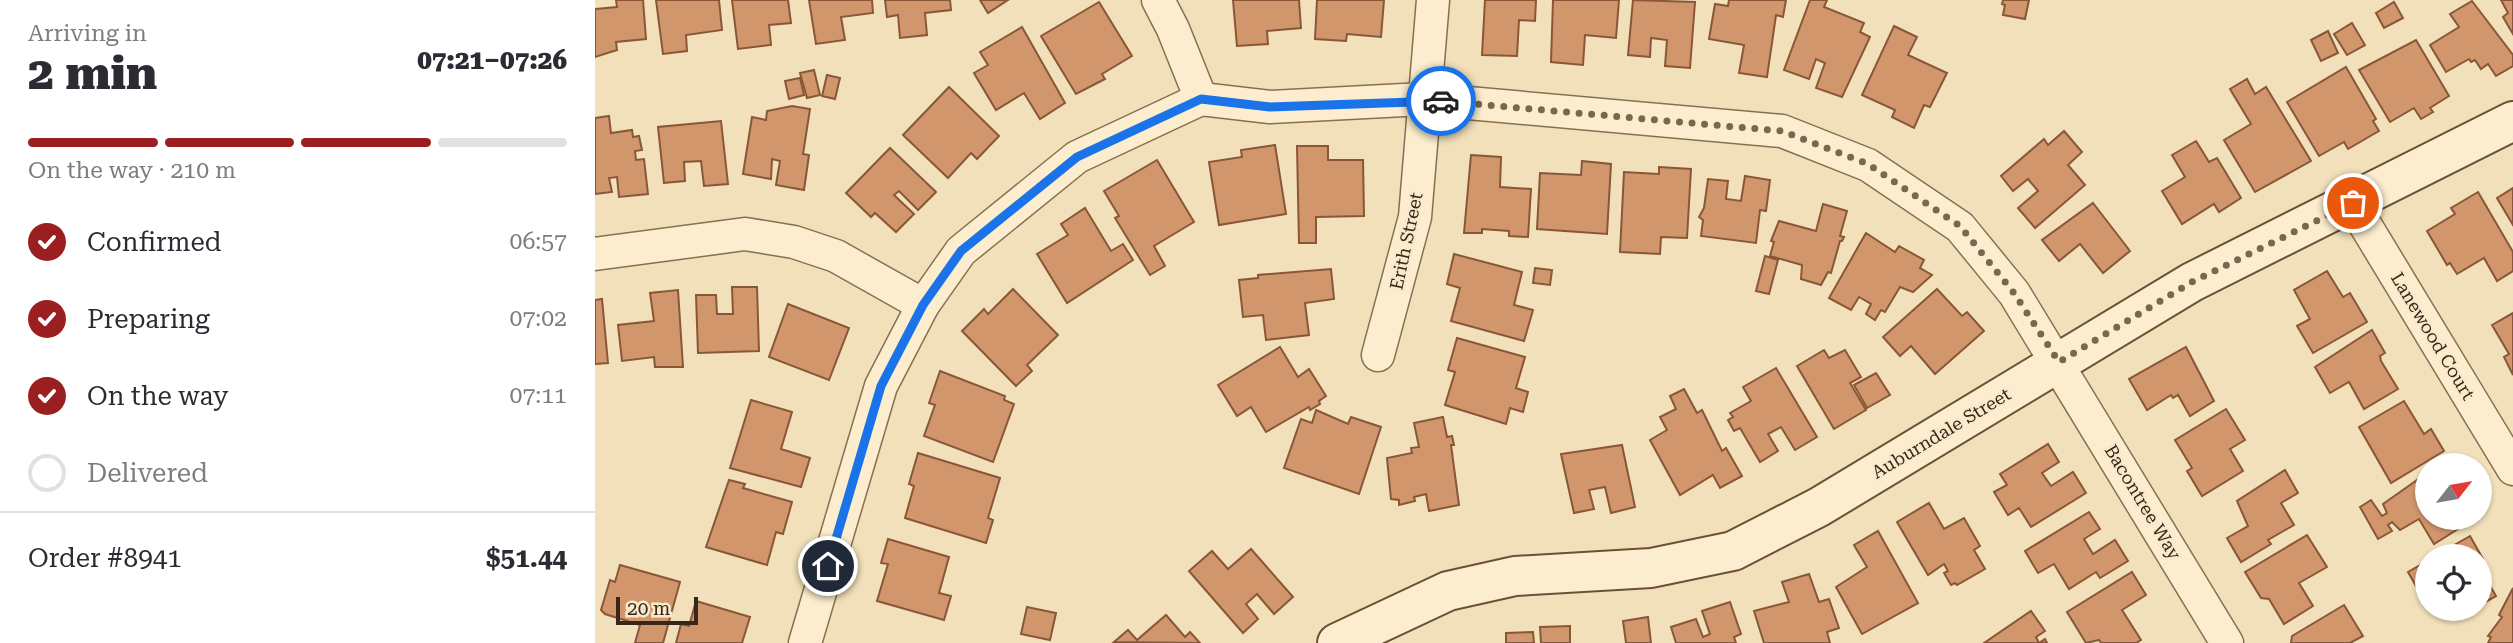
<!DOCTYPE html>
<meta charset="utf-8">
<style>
body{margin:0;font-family:"Roboto Serif",serif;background:#f7f7f7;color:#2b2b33;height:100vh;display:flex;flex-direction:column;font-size:26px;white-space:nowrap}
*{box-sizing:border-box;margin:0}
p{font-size:23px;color:#7c7c81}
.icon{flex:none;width:38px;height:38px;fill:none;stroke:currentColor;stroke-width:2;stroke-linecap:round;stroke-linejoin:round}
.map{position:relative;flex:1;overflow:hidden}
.side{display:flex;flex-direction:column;background:#fff;width:595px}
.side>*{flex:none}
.needle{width:46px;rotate:59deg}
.fabs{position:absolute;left:1820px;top:453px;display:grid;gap:14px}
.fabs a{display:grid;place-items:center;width:77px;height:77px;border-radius:50%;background:#fff;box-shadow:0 2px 5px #0004;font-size:35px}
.scale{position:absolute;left:21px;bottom:18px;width:82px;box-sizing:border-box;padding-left:7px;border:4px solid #36271a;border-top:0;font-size:19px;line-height:24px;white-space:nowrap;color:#36271a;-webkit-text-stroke:5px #f8eaca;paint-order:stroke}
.pin{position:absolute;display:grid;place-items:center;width:60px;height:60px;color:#fff;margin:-30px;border:4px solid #fff;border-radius:50%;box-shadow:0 2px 7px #0007}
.courier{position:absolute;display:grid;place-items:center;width:70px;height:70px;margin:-35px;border:5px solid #1a73e8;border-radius:50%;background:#fff;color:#222;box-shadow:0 2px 9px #0007}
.headline em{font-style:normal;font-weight:800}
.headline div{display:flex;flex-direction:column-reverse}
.headline{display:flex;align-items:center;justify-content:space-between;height:119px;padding:0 28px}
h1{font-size:46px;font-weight:800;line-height:52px}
.bar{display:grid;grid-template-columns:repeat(4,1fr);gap:10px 7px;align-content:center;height:84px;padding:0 28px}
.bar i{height:9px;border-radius:5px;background:#e1e1e2}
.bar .on{background:#9b1f21}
.bar p{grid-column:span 4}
.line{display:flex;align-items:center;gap:18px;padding:0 28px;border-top:2px solid #e1e1e2}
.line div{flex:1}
ol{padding:0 28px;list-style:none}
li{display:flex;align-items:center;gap:21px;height:77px}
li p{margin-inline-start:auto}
li .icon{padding:7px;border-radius:50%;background:#9b1f21;color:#fff;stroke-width:4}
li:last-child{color:#7c7c81}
li i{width:38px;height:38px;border:4px solid #e1e1e2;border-radius:50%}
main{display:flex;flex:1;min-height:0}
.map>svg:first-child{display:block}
.building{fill:#d2966d;stroke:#895738;stroke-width:2}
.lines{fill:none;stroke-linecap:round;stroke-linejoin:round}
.street-casing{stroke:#886f53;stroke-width:35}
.secondary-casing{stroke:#6a5037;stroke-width:42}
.street{stroke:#fbedcd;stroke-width:32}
.secondary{stroke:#fbedcd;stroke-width:38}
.done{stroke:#776852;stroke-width:7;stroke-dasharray:0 12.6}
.route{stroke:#1a73e8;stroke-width:9}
.labels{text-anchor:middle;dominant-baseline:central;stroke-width:5;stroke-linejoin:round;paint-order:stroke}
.street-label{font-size:18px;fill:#36271a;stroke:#f8eaca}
</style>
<main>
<section class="side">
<div class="headline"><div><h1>2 min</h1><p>Arriving in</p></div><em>07:21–07:26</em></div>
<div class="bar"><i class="on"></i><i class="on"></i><i class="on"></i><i></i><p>On the way · 210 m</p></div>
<ol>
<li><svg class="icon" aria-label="check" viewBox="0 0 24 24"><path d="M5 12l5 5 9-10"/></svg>Confirmed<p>06:57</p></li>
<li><svg class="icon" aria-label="check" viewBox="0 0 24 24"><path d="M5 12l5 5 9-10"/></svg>Preparing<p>07:02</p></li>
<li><svg class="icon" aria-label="check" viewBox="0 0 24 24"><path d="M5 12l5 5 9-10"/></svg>On the way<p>07:11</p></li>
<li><i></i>Delivered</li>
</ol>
<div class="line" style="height:91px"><div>Order #8941</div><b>$51.44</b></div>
</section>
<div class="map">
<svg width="1918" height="643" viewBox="0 0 1918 643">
<rect width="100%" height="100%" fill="#f1e0ba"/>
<g class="building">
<path d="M21,0H48L51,39L21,42L22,50L0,57V9L22,7Z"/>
<path d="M61,0H124L127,30L91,35L92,51L68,54Z"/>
<path d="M137,0H193L196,23L174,25L176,45L143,49Z"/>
<path d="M214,0H277L278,13L246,17L250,40L221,44Z"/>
<path d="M290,0H355L356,10L330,13L332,35L305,38L303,15L292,17Z"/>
<path d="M385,0H413L393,13Z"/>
<path d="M638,0H704L706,28L672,31L673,44L642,46Z"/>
<path d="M722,0H789L786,37L752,34L751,41L720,39Z"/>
<path d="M890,0H941L940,21L924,20L922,56L887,55Z"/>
<path d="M958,0H1024L1021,38L990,35L988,65L956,62Z"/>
<path d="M1038,0L1100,2L1095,68L1070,66L1072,40L1056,38L1055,57L1033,55Z"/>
<path d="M1134,0H1191L1188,17L1181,15L1172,77L1144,73L1149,45L1114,39L1120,4L1133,6Z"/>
<path d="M1215,0H1232L1229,7L1269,23L1265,32L1275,37L1247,97L1221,88L1230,63L1221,59L1214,79L1189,70Z"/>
<path d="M1408,0H1434L1430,19L1408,15L1410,5L1407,4Z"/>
<path d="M1906,0H1918V34L1908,17L1913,13Z"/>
<path d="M1877,1L1918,55V66L1901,76L1893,64L1886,69L1880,60L1876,62L1874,59L1851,72L1835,45L1864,27L1855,14Z"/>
<path d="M504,2L537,56L507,74L510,79L481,94L446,36Z"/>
<path d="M1799,2L1808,18L1789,28L1781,13Z"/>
<path d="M1757,23L1770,45L1752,55L1739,34Z"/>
<path d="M1299,26L1322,37L1313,55L1352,73L1335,107L1329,105L1319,128L1297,117L1300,110L1267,95Z"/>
<path d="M427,27L470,103L445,119L429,93L401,110L379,73L393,65L385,52Z"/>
<path d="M1733,31L1743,53L1726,61L1716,40Z"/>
<path d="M1821,40L1854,96L1835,108L1838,112L1826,119L1819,108L1795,122L1764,70Z"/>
<path d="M1751,67L1781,119L1778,121L1784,131L1753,149L1749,142L1724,156L1692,102Z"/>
<path d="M219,70L225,95L212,98L205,73Z"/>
<path d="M232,75L245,78L240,99L227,96Z"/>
<path d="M205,78L209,95L194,99L190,81Z"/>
<path d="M1652,79L1660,94L1671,87L1716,161L1660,192L1629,140L1656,124L1635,89Z"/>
<path d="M354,87L404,136L382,159L376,153L353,178L308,135Z"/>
<path d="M197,106L215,109L208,154L214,155L209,190L181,185L185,161L177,159L176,179L148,174L157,117L171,120L172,111Z"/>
<path d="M14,116L16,133L37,130L38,137L44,136L47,150L40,151L41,160L49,159L53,194L24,197L22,177L14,178L17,192L0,194V118Z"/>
<path d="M126,121L133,184L109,186L106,161L89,162L90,181L69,183L63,127Z"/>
<path d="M1469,131L1487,152L1473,165L1490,185L1440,228L1423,208L1443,191L1433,179L1418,191L1406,176L1449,139L1453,145Z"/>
<path d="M1601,141L1614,162L1622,158L1646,198L1624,212L1619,204L1587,224L1567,191L1590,177L1577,155Z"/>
<path d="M680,145L691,214L624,225L614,162L647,157L646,150Z"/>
<path d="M702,146H733V160H768L769,216L721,217V243H704Z"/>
<path d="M295,148L341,192L323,210L304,191L299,195L319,214L301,232L280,213L276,217L251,193Z"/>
<path d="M876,155L906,157L905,187L936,189L933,237L914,236V231L887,229V233H869Z"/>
<path d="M562,160L599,222L559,246L570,266L555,275L520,218L524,216L509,191Z"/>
<path d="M987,161L1016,164L1012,234L942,229L945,173L986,175Z"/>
<path d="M1064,167L1096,169L1092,238L1066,237L1065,254L1025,252L1029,172L1064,174Z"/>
<path d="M1150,176L1175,180L1171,211L1165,210L1161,243L1106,236L1108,220L1104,217L1109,208L1113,179L1133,181L1131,199L1146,201Z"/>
<path d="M1918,188V225L1902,198Z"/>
<path d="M1883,192L1918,252V271L1902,281L1889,258L1862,274L1855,263L1852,265L1832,231L1860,214L1856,208Z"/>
<path d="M1498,203L1535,251L1508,273L1485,244L1464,261L1447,240Z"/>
<path d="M1228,204L1252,211L1245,236L1249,237L1247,241H1245L1236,273L1233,272L1226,285L1206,279L1207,265L1175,256L1179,242L1176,241L1184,221L1221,231Z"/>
<path d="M490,208L516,251L528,244L538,260L472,303L442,254L473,235L466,224Z"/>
<path d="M1271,233L1300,252L1304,246L1329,260L1325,268L1337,275L1318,292L1305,287L1290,312L1286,310L1280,320L1271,314L1276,304L1264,297L1256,310L1234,298Z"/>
<path d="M859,254L927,272L919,305L938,310L929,341L856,321L865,288L852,284Z"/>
<path d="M1170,256L1183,260L1174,294L1161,291Z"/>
<path d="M940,268L957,270L955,285L938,283Z"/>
<path d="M736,269L739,299L710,303L714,335L671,340L668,315L648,317L644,280L663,278V275Z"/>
<path d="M1732,271L1748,297L1755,293L1772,322L1718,353L1702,326L1715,319L1699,290Z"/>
<path d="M137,287H162L164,351L103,353L101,295H121L122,314H138Z"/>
<path d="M418,289L463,335L432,365L437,371L421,386L367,331L389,309L393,314Z"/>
<path d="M1342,289L1367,316L1372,312L1389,331L1340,374L1316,346L1305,356L1288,337Z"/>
<path d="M83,290L88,367H60L59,357L27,361L23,325L59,321L55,293Z"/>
<path d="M7,299L13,363L0,364V300Z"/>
<path d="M193,304L254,328L234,380L174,357Z"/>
<path d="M1918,313V375L1909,357L1914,354L1897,325Z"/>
<path d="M1777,330L1790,353L1785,356L1786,361L1803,389L1769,409L1754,382L1735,393L1720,367Z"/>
<path d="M862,338L930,357L921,388L933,392L928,412L915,408L911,424L850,405L860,372L853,370Z"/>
<path d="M685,347L703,377L714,369L731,396L724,401L725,404L715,410L714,407L671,432L656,407L642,416L623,385Z"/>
<path d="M1591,347L1619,401L1595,416L1583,395L1578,398L1576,395L1552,410L1534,379Z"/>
<path d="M1229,350L1234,358L1250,350L1266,377L1255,383L1271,410L1239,429L1202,366Z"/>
<path d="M1181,368L1222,437L1200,450L1186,427L1173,434L1183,451L1165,462L1145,428L1139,431L1133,420L1138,417L1135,413L1156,401L1148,387Z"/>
<path d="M345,371L410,396L409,400L419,404L398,462L329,436L340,405L334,403Z"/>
<path d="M1281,373L1295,395L1272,408L1259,385Z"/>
<path d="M1089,389L1102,413L1107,410L1127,451L1131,448L1147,476L1125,488L1118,475L1085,495L1055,440L1072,430L1065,417L1081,409L1075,396Z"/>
<path d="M156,400L197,412L186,449L215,458L206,487L135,468Z"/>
<path d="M1809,401L1829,434L1836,429L1849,451L1796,483L1764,427Z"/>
<path d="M1631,409L1650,440L1635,449L1648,471L1607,496L1592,471L1597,468L1580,440Z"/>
<path d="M721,410L753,424L756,417L786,427L764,494L689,468L706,419L717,423Z"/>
<path d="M848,417L852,437L857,436L859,445H856L864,505L834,511L831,494L819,497L820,501L804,505V500L796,499L792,458L817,453L816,448L824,447L819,423Z"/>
<path d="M1453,444L1464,462L1447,473L1456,486L1478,472L1491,493L1436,527L1424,508L1413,515L1399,492L1412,485L1405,474Z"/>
<path d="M1027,445L1040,507L1016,513L1010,487L994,490L999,509L979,513L966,454Z"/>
<path d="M323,453L405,478L393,518L398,520L391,543L310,518L319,486L314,484Z"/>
<path d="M1690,470L1703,493L1686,503L1699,525L1673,540L1676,544L1646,562L1632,538L1653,526L1642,501Z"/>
<path d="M1832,473V518L1879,519L1839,544L1824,519L1805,530L1797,522L1793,525L1797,531L1783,539L1765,507L1776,500L1787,516L1792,513L1788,504Z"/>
<path d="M134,480L150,484L148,488L197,502L188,534L181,532L172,565L111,547Z"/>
<path d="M1334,503L1349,529L1369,518L1385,546L1379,550L1390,569L1362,585L1360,583L1356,585L1349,573L1353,571L1349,564L1333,575L1302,522Z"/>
<path d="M1494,512L1505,529L1489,539L1498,554L1520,540L1533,561L1505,578L1501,572L1474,589L1459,564L1443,573L1430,551Z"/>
<path d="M1283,531L1323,603L1267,634L1241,587L1272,567L1259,545Z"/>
<path d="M1712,535L1732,567L1704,583L1718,606L1689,624L1674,599L1666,598L1650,572Z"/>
<path d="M1875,536L1888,559L1885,561V556H1840Z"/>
<path d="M293,539L354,557L344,593L356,596L349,620L282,601L293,564L286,563Z"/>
<path d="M656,549L698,597L679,614L662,594L651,604L663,619L648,633L594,571L617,551L633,569Z"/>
<path d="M1832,561V605L1813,572Z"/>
<path d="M25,565L85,582L68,643H40L45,625L10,614L6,610L15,580L20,582Z"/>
<path d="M1885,568L1901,596L1885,605Z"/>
<path d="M1537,572L1551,595L1527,610L1546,640L1541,643H1506L1504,640L1491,643L1472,612Z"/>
<path d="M1214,574L1224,602L1234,599L1244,628L1232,632L1235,643H1169L1159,611L1194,602L1187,582Z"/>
<path d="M1918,588V643H1893L1896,637L1893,636L1907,617L1904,615Z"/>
<path d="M101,601L155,617L147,643H81L86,624L94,626Z"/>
<path d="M1135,602L1146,634L1139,637L1141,643H1081L1076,627L1101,619L1108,637L1115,634L1107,611Z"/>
<path d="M1749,605L1768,636L1755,643H1696L1697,636Z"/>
<path d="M432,607L461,613L455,640L426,634Z"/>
<path d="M1436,611L1450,631L1441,637L1444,643L1450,639L1452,643H1389Z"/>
<path d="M571,615L590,637L595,632L605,643L519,642L533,630L542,640Z"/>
<path d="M1053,617L1056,643H1031L1028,621Z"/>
<path d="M975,626V643H946L945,627Z"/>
<path d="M938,632L939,643H911V633Z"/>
</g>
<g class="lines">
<g class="street-casing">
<g id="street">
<path d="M563,0L578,29L606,99"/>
<path d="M1757,203L1918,469"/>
<path d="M0,254L150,234L199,242L241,256L328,305"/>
<path d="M783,355L820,217L838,0"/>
<path d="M210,643L286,386L328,305L366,251L482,157L606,99L675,107L828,99L1187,131L1273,165L1365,227L1419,293L1632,643"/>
</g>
</g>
<g class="secondary-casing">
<path id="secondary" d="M742,643L853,591L920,576L1056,568L1138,551L1224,507L1597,282L1918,121"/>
</g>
<use href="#street" class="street"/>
<use href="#secondary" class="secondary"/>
</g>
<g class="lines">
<path class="done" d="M846,101L1187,131L1273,164L1365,226L1419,293L1464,362L1597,282L1758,203"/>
<path class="route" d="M233,566L286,386L328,305L366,251L482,157L606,99L675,107L846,101"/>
</g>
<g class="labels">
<g class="street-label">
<text transform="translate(811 241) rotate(-78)">Erith Street</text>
<text transform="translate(1838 336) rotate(59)">Lanewood Court</text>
<text transform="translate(1346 433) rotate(-31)">Auburndale Street</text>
<text transform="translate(1548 502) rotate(59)">Bacontree Way</text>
</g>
</g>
</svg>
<div class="fabs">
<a><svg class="needle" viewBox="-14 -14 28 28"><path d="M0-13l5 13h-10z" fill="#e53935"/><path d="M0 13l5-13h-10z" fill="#7c7c81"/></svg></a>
<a><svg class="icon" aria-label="locate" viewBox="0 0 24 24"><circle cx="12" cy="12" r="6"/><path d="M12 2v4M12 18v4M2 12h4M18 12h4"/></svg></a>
</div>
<div class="scale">20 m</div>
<div class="pin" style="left:1758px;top:203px;background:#ea580c"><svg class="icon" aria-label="bag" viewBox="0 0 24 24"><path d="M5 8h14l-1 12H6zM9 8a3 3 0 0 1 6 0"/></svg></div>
<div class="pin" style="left:233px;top:566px;background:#1f2937"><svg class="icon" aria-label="home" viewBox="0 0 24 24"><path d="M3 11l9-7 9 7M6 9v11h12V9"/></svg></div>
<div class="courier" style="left:846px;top:101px"><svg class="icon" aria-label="car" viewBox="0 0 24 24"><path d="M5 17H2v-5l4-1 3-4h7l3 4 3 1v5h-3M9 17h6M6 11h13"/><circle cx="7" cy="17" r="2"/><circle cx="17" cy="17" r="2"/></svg></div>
</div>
</main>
